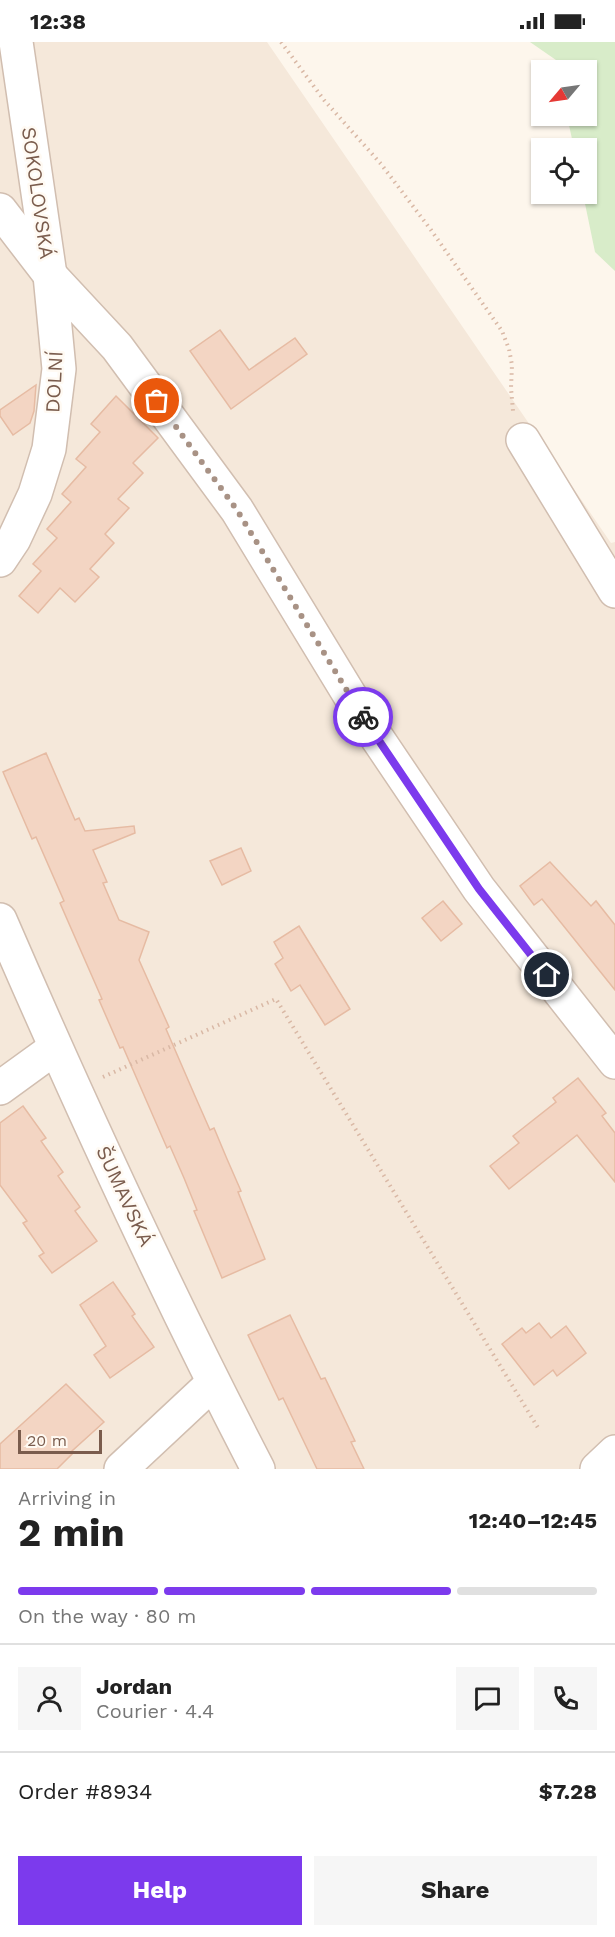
<!DOCTYPE html>
<meta charset="utf-8">
<style>
body{margin:0;font-family:"Work Sans",sans-serif;background:#f6f6f6;color:#222;height:100vh;display:flex;flex-direction:column;font-size:22px;white-space:nowrap}
*{box-sizing:border-box;margin:0}
p{font-size:20px;color:#767676}
.icon{flex:none;width:33px;height:33px;fill:none;stroke:currentColor;stroke-width:2;stroke-linecap:round;stroke-linejoin:round}
.map{position:relative;height:1427px;overflow:hidden}
.details{display:flex;flex-direction:column;background:#fff;flex:1}
.details>*{flex:none}
.needle{width:39px;rotate:241deg}
.tools{position:absolute;left:531px;top:18px;display:grid;gap:12px}
.tools a{display:grid;place-items:center;width:66px;height:66px;border-radius:0px;background:#fff;box-shadow:0 2px 4px #0004;font-size:30px}
.scale{position:absolute;left:18px;bottom:15px;width:84px;box-sizing:border-box;padding-left:6px;border:3px solid #7a5c4d;border-top:0;font-size:16px;line-height:21px;white-space:nowrap;color:#7a5c4d;-webkit-text-stroke:4px #fffaf3;paint-order:stroke}
.pin{position:absolute;display:grid;place-items:center;width:51px;height:51px;color:#fff;margin:-26px;border:3px solid #fff;border-radius:50%;box-shadow:0 2px 6px #0007}
.courier{position:absolute;display:grid;place-items:center;width:60px;height:60px;margin:-30px;border:4px solid #7c3aed;border-radius:50%;background:#fff;color:#222;box-shadow:0 2px 8px #0007}
.overview em{font-style:normal;font-weight:700}
.overview div{display:flex;flex-direction:column-reverse}
.overview{display:flex;align-items:center;justify-content:space-between;height:102px;padding:0 18px}
h1{font-size:39px;font-weight:700;line-height:45px}
.bar{display:grid;grid-template-columns:repeat(4,1fr);gap:9px 6px;align-content:center;height:72px;padding:0 18px}
.bar i{height:8px;border-radius:4px;background:#e0e0e0}
.bar .current{background:#7c3aed}
.bar p{grid-column:span 4}
.line{display:flex;align-items:center;gap:15px;padding:0 18px;border-top:2px solid #e0e0e0}
.line div{flex:1}
.round{display:grid;place-items:center;flex:none;width:63px;height:63px;border-radius:0px;background:#f6f6f6}
.primary-button{display:flex;gap:12px;margin-top:auto;padding:12px 18px}
.primary-button a{flex:1;height:69px;border-radius:0px;background:#7c3aed;color:#fff;font-size:24px;font-weight:700;line-height:69px;text-align:center}
.primary-button a+a{background:#f6f6f6;color:#222}
.status{display:flex;justify-content:space-between;align-items:center;height:42px;padding:0 30px;background:#fff;direction:ltr}
.status svg{height:16px;fill:currentColor}
.map>svg:first-child{display:block}
.residential{fill:#f5e8da}
.green{fill:#d8ecc9}
.building{fill:#f3d5c3;stroke:#e6bba3;stroke-width:1.5}
.lines{fill:none;stroke-linecap:round;stroke-linejoin:round}
.minor-casing{stroke:#d1beb0;stroke-width:36}
.path{stroke:#d9b8a5;stroke-width:4;stroke-dasharray:1.5 4.5;stroke-linecap:butt}
.minor{stroke:#fff;stroke-width:33}
.done{stroke:#a89285;stroke-width:6;stroke-dasharray:0 10.8}
.route{stroke:#7c3aed;stroke-width:8}
.labels{text-anchor:middle;dominant-baseline:central;stroke-width:5;stroke-linejoin:round;paint-order:stroke}
.street-label{font-size:20px;fill:#7a5c4d;stroke:#fffaf3}
</style>
<div class="status"><b>12:38</b><svg viewBox="0 0 49 12"><path d="M0 12V9h3v3zM5 12V6h3v6zM10 12V3h3v9zM15 12V0h3v12zM26 1h20v11H26zM47 4h2v5h-2z"/></svg></div>
<div class="map">
<svg width="615" height="1427" viewBox="0 0 615 1427">
<rect width="100%" height="100%" fill="#fdf6ec"/>
<path class="residential" d="M0,0H267L611,501L615,500V1427H0Z"/>
<path class="green" d="M530,0H615V229L595,210L583,152H586V106H574L567,74H586V28H558L556,18Z"/>
<g class="building">
<path d="M220,288L249,328L295,296L307,312L231,367L190,309Z"/>
<path d="M36,343L34,369L30,381L13,393L0,374V368Z"/>
<path d="M116,354L158,396L133,421L143,431L118,457L129,466L105,492L114,501L90,527L99,535L75,560L60,546L38,571L19,554L41,529L33,522L57,496L47,487L71,460L62,452L86,425L76,417L100,390L91,382Z"/>
<path d="M46,711L75,778L79,776L85,789L134,784L135,791L93,808L107,840L103,841L119,878L149,890L139,918L169,985L166,987L195,1054L210,1088L214,1086L227,1117L241,1149L238,1150L265,1217L222,1236L194,1169L197,1168L184,1136L170,1104L167,1106L123,1005L120,1006L99,958L102,957L60,861L64,859L36,795L32,797L3,730Z"/>
<path d="M241,806L251,829L222,843L210,819Z"/>
<path d="M550,820L591,864L596,859L615,883V948L542,857L534,863L520,844Z"/>
<path d="M443,859L462,882L441,899L422,876Z"/>
<path d="M299,884L350,967L325,983L300,943L291,949L275,922L283,916L274,900Z"/>
<path d="M578,1036L606,1071L602,1074L615,1091V1140L577,1093L509,1147L490,1124L519,1101L513,1094L556,1060L553,1056Z"/>
<path d="M23,1064L46,1096L41,1099L63,1130L58,1134L80,1165L75,1169L97,1199L52,1231L39,1214L44,1211L23,1181L27,1179L0,1143V1081Z"/>
<path d="M113,1240L135,1272L132,1274L154,1305L110,1336L94,1313L106,1304L80,1263Z"/>
<path d="M290,1273L321,1337L325,1336L355,1399L351,1400L364,1427H317L283,1356L279,1358L248,1293Z"/>
<path d="M539,1281L551,1296L566,1284L586,1311L557,1334L553,1328L534,1343L502,1302L522,1286L526,1291Z"/>
<path d="M66,1342L104,1380L72,1409L73,1411L57,1427H0V1402Z"/>
</g>
<g class="lines">
<g class="minor-casing">
<g id="minor">
<path d="M0,168L50,233L117,305L237,468L363,675L479,847L615,1020"/>
<path d="M523,398L615,549"/>
<path d="M0,518L14,497L35,452L49,407L59,327L50,233L16,0"/>
<path d="M0,878C80,1063 165,1248 258,1427"/>
<path d="M0,1046L55,1006"/>
<path d="M121,1427L213,1341"/>
<path d="M597,1427L615,1410"/>
</g>
</g>
<g class="path">
<path d="M281,0L324,58L381,122L431,188L502,289L509,307L512,323L511,346L513,369"/>
<path d="M103,1035L276,957L540,1389"/>
</g>
<use href="#minor" class="minor"/>
</g>
<g class="lines">
<path class="done" d="M157,359L237,468L363,675"/>
<path class="route" d="M363,675L479,847L547,933"/>
</g>
<g class="labels">
<g class="street-label">
<text transform="translate(38 151) rotate(82)">SOKOLOVSKÁ</text>
<text transform="translate(54 340) rotate(-87)">DOLNÍ</text>
<text transform="translate(125 1154) rotate(65)">ŠUMAVSKÁ</text>
</g>
</g>
</svg>
<div class="tools">
<a><svg class="needle" viewBox="-14 -14 28 28"><path d="M0-13l5 13h-10z" fill="#e53935"/><path d="M0 13l5-13h-10z" fill="#767676"/></svg></a>
<a><svg class="icon" aria-label="locate" viewBox="0 0 24 24"><circle cx="12" cy="12" r="6"/><path d="M12 2v4M12 18v4M2 12h4M18 12h4"/></svg></a>
</div>
<div class="scale">20 m</div>
<div class="pin" style="left:157px;top:359px;background:#ea580c"><svg class="icon" aria-label="bag" viewBox="0 0 24 24"><path d="M5 8h14l-1 12H6zM9 8a3 3 0 0 1 6 0"/></svg></div>
<div class="pin" style="left:547px;top:933px;background:#1f2937"><svg class="icon" aria-label="home" viewBox="0 0 24 24"><path d="M3 11l9-7 9 7M6 9v11h12V9"/></svg></div>
<div class="courier" style="left:363px;top:675px"><svg class="icon" aria-label="bike" viewBox="0 0 24 24"><circle cx="6" cy="16" r="4"/><circle cx="18" cy="16" r="4"/><path d="M6 16l4-8h5l3 8M10 8l3 8H6M13 5h3"/></svg></div>
</div>
<section class="details">
<div class="overview"><div><h1>2 min</h1><p>Arriving in</p></div><em>12:40–12:45</em></div>
<div class="bar"><i class="current"></i><i class="current"></i><i class="current"></i><i></i><p>On the way · 80 m</p></div>
<div class="line" style="height:108px"><a class="round"><svg class="icon" aria-label="person" viewBox="0 0 24 24"><circle cx="12" cy="8" r="4"/><path d="M4 21q1-7 8-7t8 7"/></svg></a><div><b>Jordan</b><p>Courier · 4.4</p></div><a class="round"><svg class="icon" aria-label="chat" viewBox="0 0 24 24"><path d="M4 5h16v11H9l-5 4z"/></svg></a><a class="round"><svg class="icon" aria-label="phone" viewBox="0 0 24 24"><path d="M5 4h4l2 5-3 2q2 4 5 5l2-3 5 2v4C11 20 4 13 5 4z"/></svg></a></div>
<div class="line" style="height:78px"><div>Order #8934</div><b>$7.28</b></div>
<div class="primary-button"><a>Help</a><a>Share</a></div>
</section>
